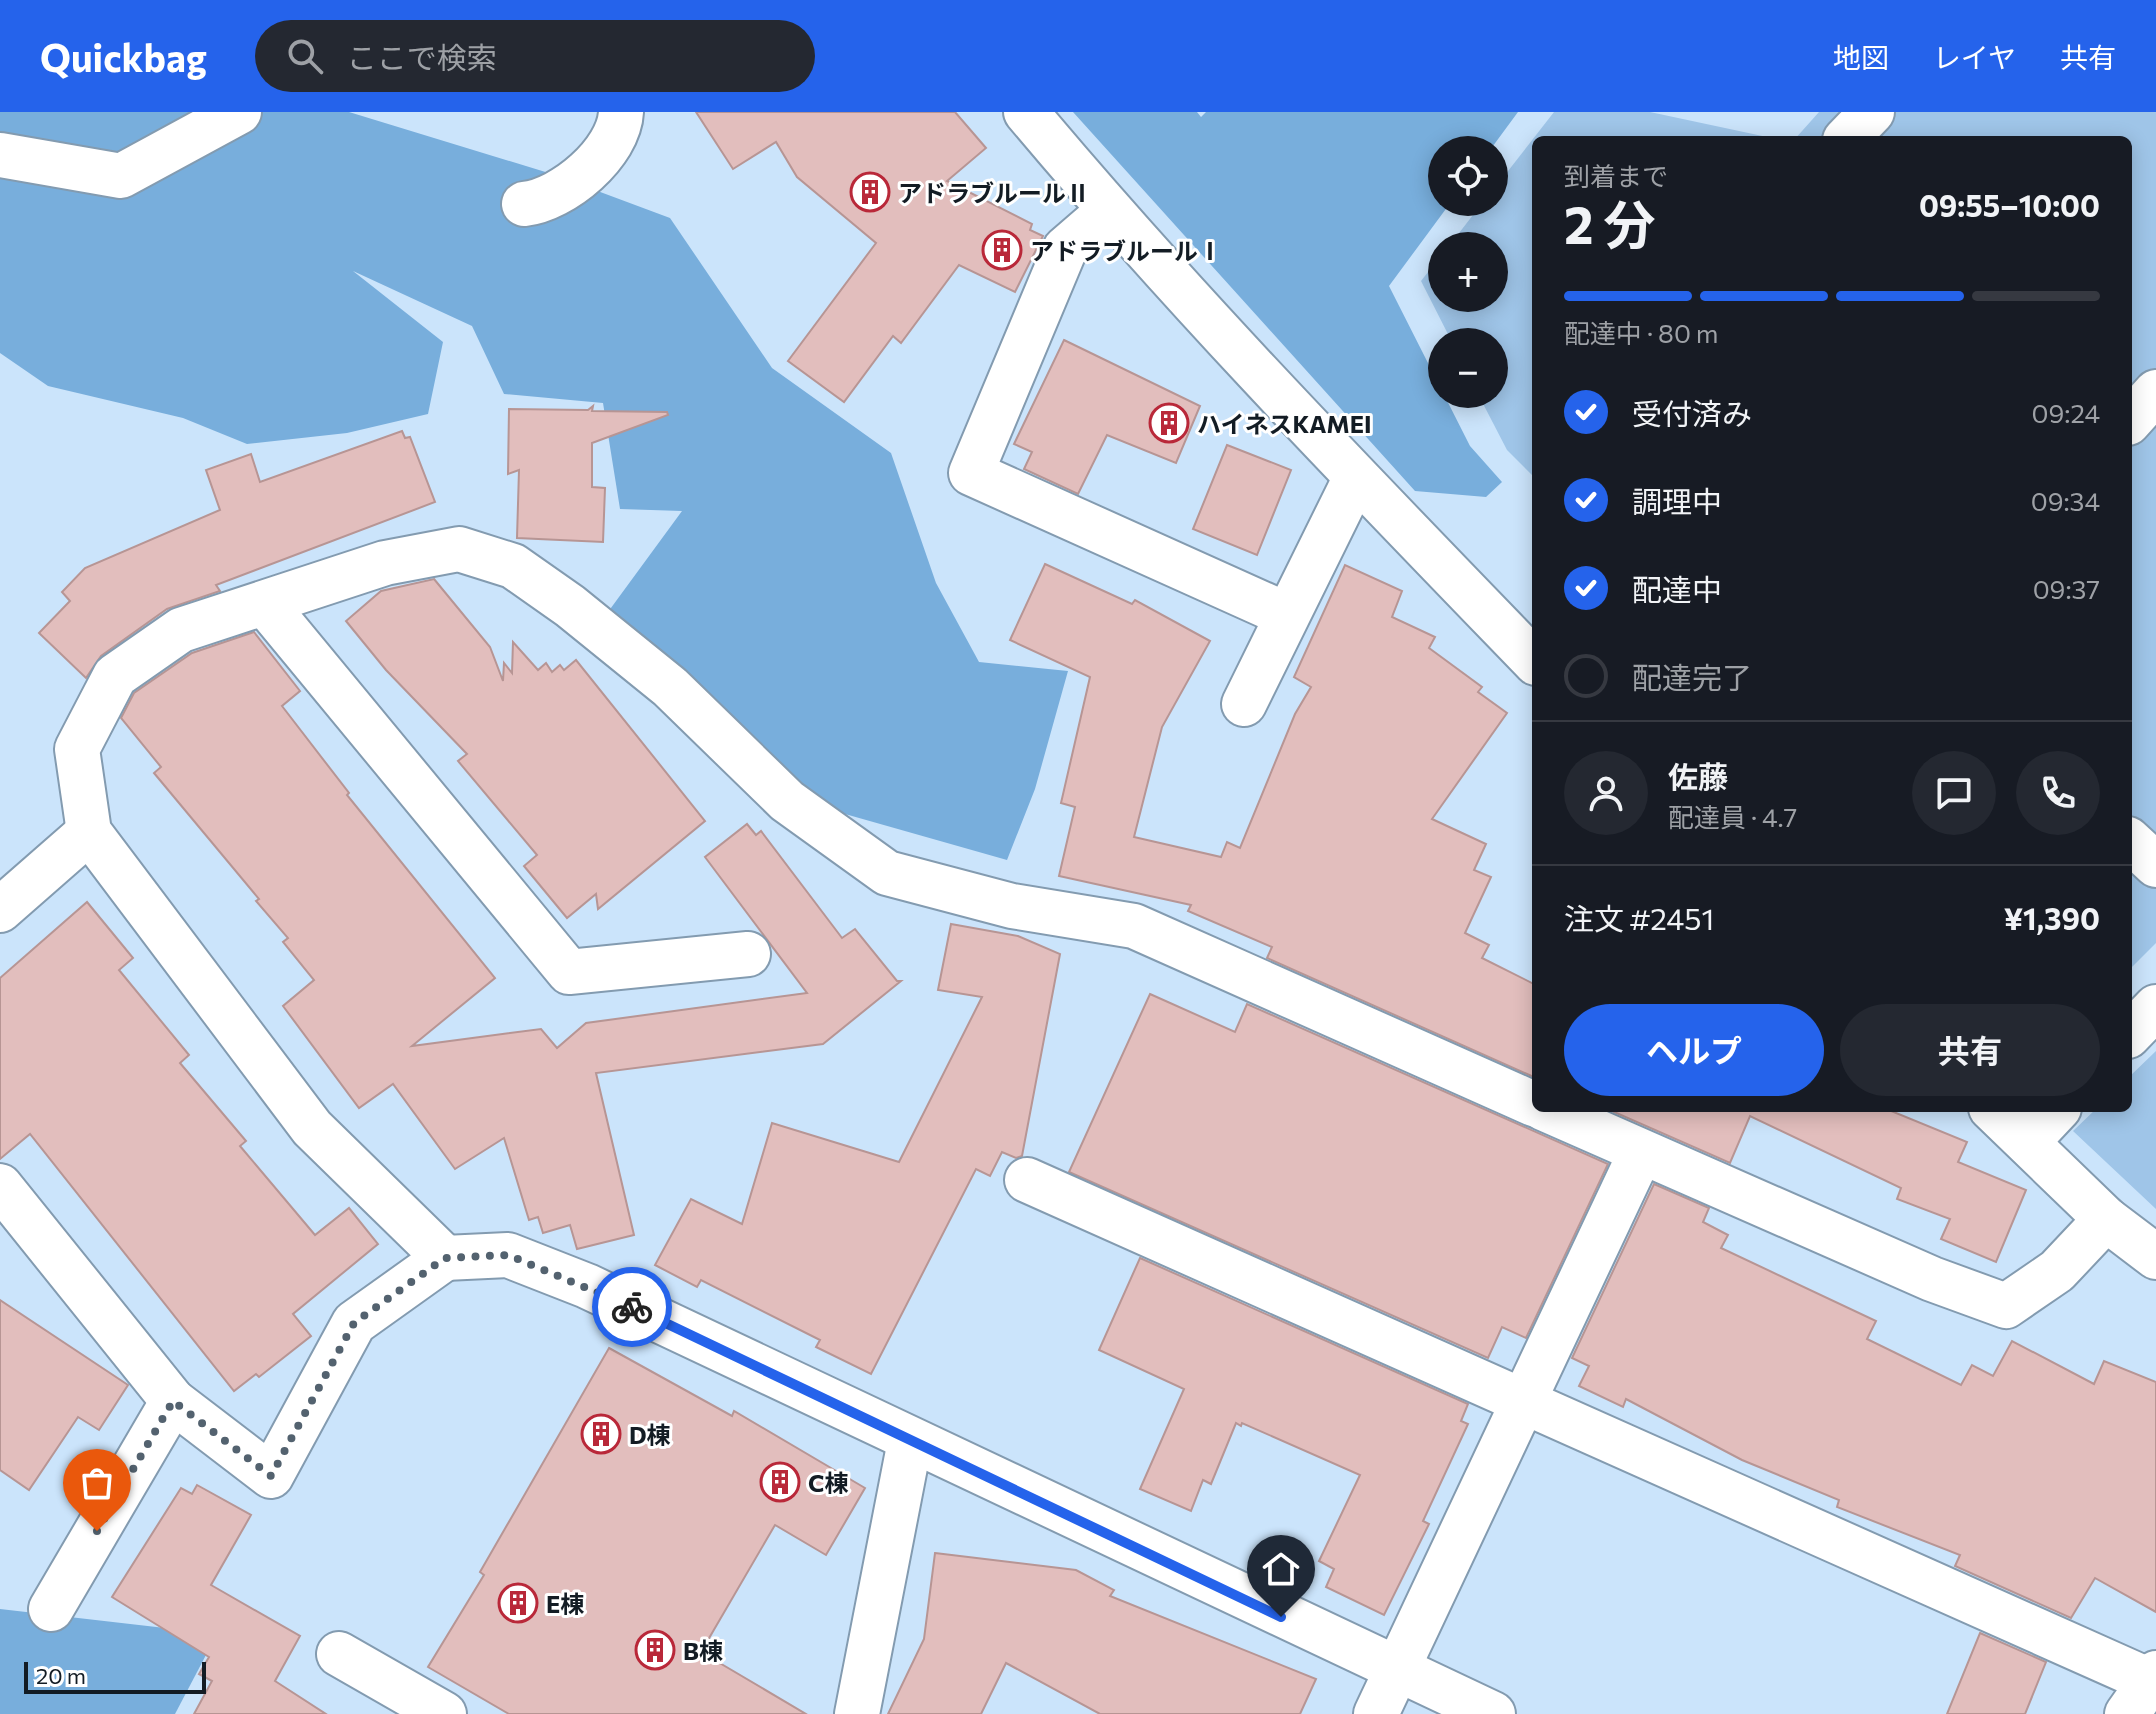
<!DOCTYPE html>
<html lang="ja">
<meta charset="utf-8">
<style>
body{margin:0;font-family:Commissioner,"Noto Sans JP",sans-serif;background:#242831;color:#f1f3f6;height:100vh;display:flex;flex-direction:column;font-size:30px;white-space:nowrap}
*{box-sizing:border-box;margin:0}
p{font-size:26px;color:#9ea1a6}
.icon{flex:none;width:44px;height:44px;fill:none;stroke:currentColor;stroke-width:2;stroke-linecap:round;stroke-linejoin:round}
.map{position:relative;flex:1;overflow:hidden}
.sheet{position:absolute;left:1532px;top:24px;width:600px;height:976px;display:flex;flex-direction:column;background:#171b24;border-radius:12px;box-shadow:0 4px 20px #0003}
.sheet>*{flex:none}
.buttons{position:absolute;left:1428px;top:24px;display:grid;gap:16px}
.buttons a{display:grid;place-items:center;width:80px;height:80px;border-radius:50%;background:#171b24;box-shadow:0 4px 20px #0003;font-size:40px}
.scale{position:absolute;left:24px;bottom:20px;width:182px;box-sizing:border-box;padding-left:8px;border:4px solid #131c24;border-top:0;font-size:22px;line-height:28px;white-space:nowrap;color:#131c24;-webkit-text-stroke:6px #fff;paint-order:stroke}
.pin{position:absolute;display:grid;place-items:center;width:68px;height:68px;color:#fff;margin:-82px -34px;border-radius:50% 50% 50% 0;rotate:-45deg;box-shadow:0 0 8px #0007}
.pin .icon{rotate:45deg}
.courier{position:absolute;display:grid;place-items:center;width:80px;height:80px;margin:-40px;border:6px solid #2563eb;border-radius:50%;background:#fff;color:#222;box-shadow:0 2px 10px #0007}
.summary em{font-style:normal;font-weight:700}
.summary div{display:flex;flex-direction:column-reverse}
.summary{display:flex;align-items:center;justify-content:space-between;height:136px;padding:0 32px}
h1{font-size:52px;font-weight:700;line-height:60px}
.bar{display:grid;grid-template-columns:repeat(4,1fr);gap:12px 8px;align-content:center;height:96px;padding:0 32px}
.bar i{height:10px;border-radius:6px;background:#363941}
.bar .selected{background:#2563eb}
.bar p{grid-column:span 4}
.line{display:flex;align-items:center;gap:20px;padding:0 32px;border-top:2px solid #363941}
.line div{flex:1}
.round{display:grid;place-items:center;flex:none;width:84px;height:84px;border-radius:42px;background:#242831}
ol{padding:0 32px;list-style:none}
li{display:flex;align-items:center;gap:24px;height:88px}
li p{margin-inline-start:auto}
li .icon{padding:8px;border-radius:50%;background:#2563eb;color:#fff;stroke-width:4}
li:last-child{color:#9ea1a6}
li i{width:44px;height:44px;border:4px solid #363941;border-radius:50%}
.cta{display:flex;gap:16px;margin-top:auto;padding:16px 32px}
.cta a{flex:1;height:92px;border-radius:48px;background:#2563eb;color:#fff;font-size:32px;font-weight:700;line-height:92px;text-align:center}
.cta a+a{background:#242831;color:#f1f3f6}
header{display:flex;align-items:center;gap:48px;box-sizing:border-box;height:112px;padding:0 40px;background:#2563eb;color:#fff}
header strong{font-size:38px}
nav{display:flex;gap:44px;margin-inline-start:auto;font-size:28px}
.search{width:560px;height:72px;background:#242831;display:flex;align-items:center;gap:20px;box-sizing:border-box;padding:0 28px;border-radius:44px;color:#9ea1a6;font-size:30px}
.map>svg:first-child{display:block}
.green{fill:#9fc5e8}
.forest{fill:#78aedc}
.building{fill:#e2bebd;stroke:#b79594;stroke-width:2}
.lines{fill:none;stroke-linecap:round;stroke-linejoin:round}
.minor-casing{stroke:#839bb0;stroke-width:48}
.minor{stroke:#fff;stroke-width:44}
.done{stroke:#53626f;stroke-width:8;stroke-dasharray:0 14.4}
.route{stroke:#2563eb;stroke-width:10}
.labels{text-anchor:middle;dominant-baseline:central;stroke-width:6;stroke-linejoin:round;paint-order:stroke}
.poi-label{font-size:24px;font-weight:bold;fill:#131c24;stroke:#fff;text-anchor:start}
</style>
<header>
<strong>Quickbag</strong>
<div class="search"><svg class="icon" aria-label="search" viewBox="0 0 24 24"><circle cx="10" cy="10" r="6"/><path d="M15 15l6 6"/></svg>ここで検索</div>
<nav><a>地図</a><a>レイヤ</a><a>共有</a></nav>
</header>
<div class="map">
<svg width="2156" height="1602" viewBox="0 0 2156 1602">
<rect width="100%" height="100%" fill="#cbe4fb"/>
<g class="green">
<path d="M1554,0H1650L1781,28H1536V367L1507,338L1478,282H1494V230H1452L1421,169L1442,142V186H1494V134H1449L1483,90H1494V77Z"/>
<path d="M1819,0H2156V831L2128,859V28H1794Z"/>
<path d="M2156,939V1097L2073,1019L2097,996H2128V966Z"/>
</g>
<g class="forest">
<path d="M0,0H349L552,62L670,106L772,256L891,341L936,471L979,550L1068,559L1035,677L1007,748L838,700L778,660L608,500L682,399L620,397L603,291L504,282L472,214L353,159L443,230L428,302L347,321L247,332L183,306L48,274L0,241Z"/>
<path d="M1073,0H1197L1201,5L1206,0H1518L1490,38H1442V90H1451L1389,174L1470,334L1502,370L1486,385L1415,379Z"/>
<path d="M0,1497L217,1522L175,1602H0Z"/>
</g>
<g class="building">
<path d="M696,0H955L986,36L947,69L1032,112L1030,118L1043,124L1015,180L959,153L901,231L893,224L844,290L788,249L876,131L797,65L776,30L733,57Z"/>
<path d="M1064,228L1200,294L1176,351L1107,323L1078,382L1024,357L1032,340L1014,332Z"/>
<path d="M593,294L592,299L667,300L668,303L592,331V375L605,376L603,430L517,426L519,358L508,362L509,297L588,298Z"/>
<path d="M402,319L405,326L410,325L435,390L216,473L220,479L167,497L101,544L86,566L39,521L70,489L62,480L85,456L220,398L206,358L251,342L260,370Z"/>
<path d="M1227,333L1291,358L1257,443L1193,417Z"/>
<path d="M1045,452L1132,492L1135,488L1210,529L1162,615L1134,725L1221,745L1227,730L1240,736L1295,602L1311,575L1294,565L1345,453L1402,479L1392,505L1435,525L1429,536L1482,575L1478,580L1507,601L1432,707L1486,732L1474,758L1491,765L1465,821L1489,833L1482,846L1536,873V966L1267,846L1272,835L1188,799L1191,793L1059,764L1075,695L1061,691L1090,565L1010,528Z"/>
<path d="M434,467L490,535L503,569L504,551L512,561L513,530L538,558L546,551L552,560L560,553L564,558L576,548L705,709L598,797L596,782L567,806L524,754L537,743L458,649L467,642L386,558L346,509L381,479Z"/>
<path d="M254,520L300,579L282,594L349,681L347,683L495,866L412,934L541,917L557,936L586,911L807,881L705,745L747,712L756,723L761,719L842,826L855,817L897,869H901L823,932L596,961L634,1123L577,1137L570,1113L543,1121L538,1105L529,1108L504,1026L455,1057L393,972L359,996L283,894L314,868L283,830L288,826L256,789L259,787L154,661L161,655L121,606L134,581L192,541Z"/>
<path d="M87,790L133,846L119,858L189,943L180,951L246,1029L240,1034L315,1123L349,1096L378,1132L293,1202L311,1224L259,1265L256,1262L234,1279L30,1022L0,1047V866Z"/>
<path d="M951,812L1018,824L1060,842L1022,1044L1016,1046L1002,1040L990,1064L976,1057L871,1262L816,1235L820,1228L701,1168L697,1175L655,1153L691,1087L742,1112L772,1011L899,1050L982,885L938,878Z"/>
<path d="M1150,882L1235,920L1247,892L1608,1052L1526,1226L1502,1215L1488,1246L1069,1060Z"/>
<path d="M1605,996H1884L1967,1030L1958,1050L2026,1078L1996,1150L1941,1127L1950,1107L1897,1087L1901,1076L1750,1004L1730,1051Z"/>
<path d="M1654,1072L1709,1096L1703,1110L1728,1123L1721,1136L1876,1209L1867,1227L1961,1273L1972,1253L1993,1264L2012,1229L2094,1272L2104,1249L2156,1270V1500L2095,1466L2071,1506L1955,1454L1960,1443L1837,1395L1839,1388L1742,1348L1626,1287L1623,1295L1579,1274L1589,1254L1572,1246Z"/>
<path d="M1140,1146L1468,1292L1461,1309L1468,1312L1423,1409L1429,1412L1384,1503L1326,1475L1334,1457L1319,1449L1360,1363L1242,1311L1241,1314L1236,1311L1211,1372L1203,1368L1191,1399L1140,1377L1184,1277L1099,1238Z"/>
<path d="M0,1188L128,1273L99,1318L78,1305L29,1378L0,1358Z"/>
<path d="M609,1236L732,1304L734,1299L865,1376L826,1443L775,1413L701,1540L806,1602H509L428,1555L484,1463L480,1460Z"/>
<path d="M197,1373L251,1403L211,1473L300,1524L275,1569L326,1602H194L212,1569L199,1562L209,1545L112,1485L181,1376L192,1382Z"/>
<path d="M935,1441L1076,1458L1114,1478L1110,1484L1316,1567L1300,1602H1100L1006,1551L981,1602H888L924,1527Z"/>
<path d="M1980,1521L2046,1550L2025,1602H1947Z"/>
</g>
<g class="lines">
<g class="minor-casing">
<g id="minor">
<path d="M1026,0C1187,192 1362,371 1536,551"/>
<path d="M1845,28L1872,0"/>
<path d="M0,43L121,64L239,0"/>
<path d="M524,92C563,88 619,41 621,0"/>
<path d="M1109,99L1065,137L971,361L1287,503"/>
<path d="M2128,311L2156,280"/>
<path d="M266,493L569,860L748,842"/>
<path d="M1244,592L1356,365"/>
<path d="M2128,727L2156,753"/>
<path d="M0,798L89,720"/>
<path d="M2128,924L2156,895"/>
<path d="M1543,996L1932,1167L2006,1194L2057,1159L2106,1107"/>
<path d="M1991,996L2106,1107L2156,1145"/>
<path d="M2027,1030L2059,996"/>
<path d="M1027,1068L2150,1569"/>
<path d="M0,1074L173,1289L271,1364L354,1211L445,1146"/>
<path d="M51,1497L173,1289"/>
<path d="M339,1542L444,1602"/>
<path d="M857,1602L910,1329"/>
<path d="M1376,1602L1641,1040"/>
<path d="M1493,1602L587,1174L508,1143L445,1146L312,1016L89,720L77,637L115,564L181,518L385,451L459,437L513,454L570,494L670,575L787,689L887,761L1012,794L1134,814L1536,993"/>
<path d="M2127,1602L2156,1561"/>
</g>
</g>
<use href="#minor" class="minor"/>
</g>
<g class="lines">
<path class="done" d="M97,1419L173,1289L271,1364L354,1211L445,1146L508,1143L632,1195"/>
<path class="route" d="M632,1195L1281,1505"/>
</g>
<defs>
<g id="building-ring" transform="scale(2)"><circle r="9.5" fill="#fff" stroke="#b92839" stroke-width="1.5"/><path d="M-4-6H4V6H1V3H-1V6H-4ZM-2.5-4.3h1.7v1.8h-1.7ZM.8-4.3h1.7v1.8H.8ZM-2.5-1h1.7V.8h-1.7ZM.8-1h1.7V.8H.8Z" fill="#b92839"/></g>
</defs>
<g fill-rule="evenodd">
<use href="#building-ring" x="870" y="80"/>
<use href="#building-ring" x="1002" y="138"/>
<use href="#building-ring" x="1169" y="311"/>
<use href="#building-ring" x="601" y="1322"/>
<use href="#building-ring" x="780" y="1370"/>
<use href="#building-ring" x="518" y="1491"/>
<use href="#building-ring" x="655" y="1538"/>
</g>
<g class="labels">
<g class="poi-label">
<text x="898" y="80">アドラブルールⅡ</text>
<text x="1030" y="138">アドラブルールⅠ</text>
<text x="1197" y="311">ハイネスKAMEI</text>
<text x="629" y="1322">D棟</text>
<text x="808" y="1370">C棟</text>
<text x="546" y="1491">E棟</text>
<text x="683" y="1538">B棟</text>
</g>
</g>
</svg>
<div class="buttons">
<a><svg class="icon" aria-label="locate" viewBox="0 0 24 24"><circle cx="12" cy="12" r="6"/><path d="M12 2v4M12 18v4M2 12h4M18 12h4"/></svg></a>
<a>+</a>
<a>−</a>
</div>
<div class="scale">20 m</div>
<div class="pin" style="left:97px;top:1419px;background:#ea580c"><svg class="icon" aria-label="bag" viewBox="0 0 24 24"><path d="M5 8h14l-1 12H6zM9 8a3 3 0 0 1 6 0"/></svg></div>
<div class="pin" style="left:1281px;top:1505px;background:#1f2937"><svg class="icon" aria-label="home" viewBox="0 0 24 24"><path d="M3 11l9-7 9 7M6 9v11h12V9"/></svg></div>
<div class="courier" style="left:632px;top:1195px"><svg class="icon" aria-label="bike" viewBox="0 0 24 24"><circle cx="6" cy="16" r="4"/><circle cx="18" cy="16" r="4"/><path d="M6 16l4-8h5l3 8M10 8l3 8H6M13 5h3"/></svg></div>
<section class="sheet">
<div class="summary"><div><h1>2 分</h1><p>到着まで</p></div><em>09:55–10:00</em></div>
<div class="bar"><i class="selected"></i><i class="selected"></i><i class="selected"></i><i></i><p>配達中 · 80 m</p></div>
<ol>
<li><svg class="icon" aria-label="check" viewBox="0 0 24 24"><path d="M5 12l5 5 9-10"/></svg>受付済み<p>09:24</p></li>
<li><svg class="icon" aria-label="check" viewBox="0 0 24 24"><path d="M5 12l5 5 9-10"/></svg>調理中<p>09:34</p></li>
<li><svg class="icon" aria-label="check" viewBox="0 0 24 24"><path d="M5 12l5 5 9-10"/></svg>配達中<p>09:37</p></li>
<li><i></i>配達完了</li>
</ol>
<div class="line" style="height:144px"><a class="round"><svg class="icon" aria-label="person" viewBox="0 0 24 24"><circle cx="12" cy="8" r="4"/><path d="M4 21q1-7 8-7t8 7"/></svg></a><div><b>佐藤</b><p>配達員 · 4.7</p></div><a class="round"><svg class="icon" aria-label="chat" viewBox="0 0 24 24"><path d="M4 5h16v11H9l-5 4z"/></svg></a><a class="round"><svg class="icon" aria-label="phone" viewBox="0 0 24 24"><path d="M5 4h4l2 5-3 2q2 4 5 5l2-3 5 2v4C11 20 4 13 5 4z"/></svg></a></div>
<div class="line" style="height:104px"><div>注文 #2451</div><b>¥1,390</b></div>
<div class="cta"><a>ヘルプ</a><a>共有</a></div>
</section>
</div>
